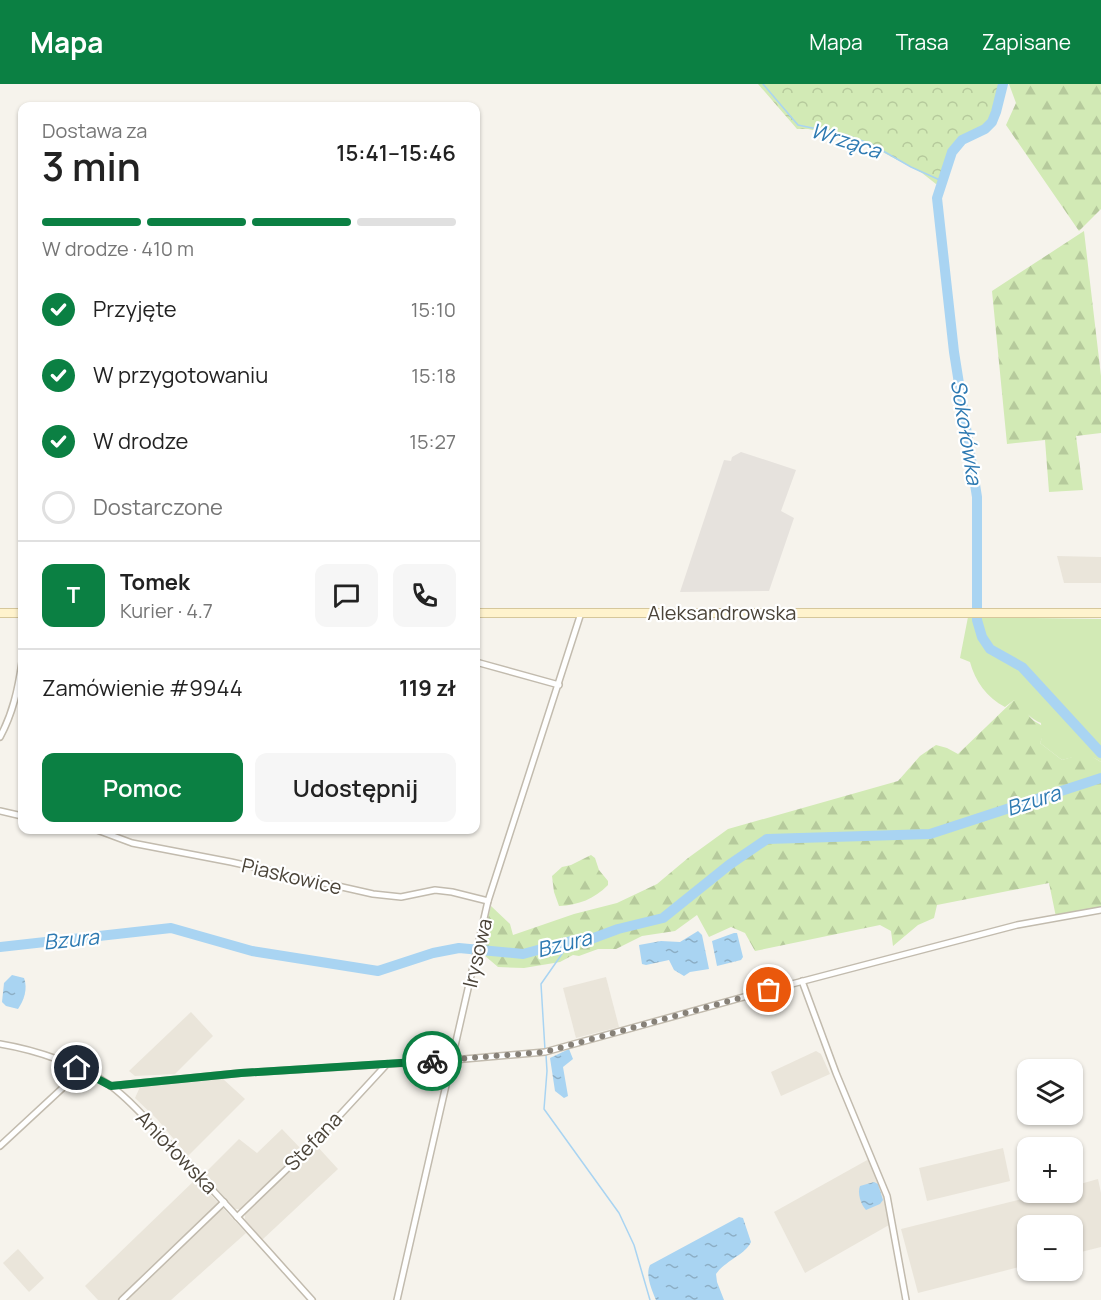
<!DOCTYPE html>
<html lang="pl">
<meta charset="utf-8">
<style>
body{margin:0;font-family:Manrope,sans-serif;background:#f6f6f6;color:#222;height:100vh;display:flex;flex-direction:column;font-size:22px;white-space:nowrap}
*{box-sizing:border-box;margin:0}
p{font-size:20px;color:#767676}
.icon{flex:none;width:33px;height:33px;fill:none;stroke:currentColor;stroke-width:2;stroke-linecap:round;stroke-linejoin:round}
.map{position:relative;flex:1;overflow:hidden}
.side{position:absolute;left:18px;top:18px;width:462px;height:732px;display:flex;flex-direction:column;background:#fff;border-radius:12px;box-shadow:0 2px 4px #0004}
.side>*{flex:none}
.controls{position:absolute;left:1017px;top:975px;display:grid;gap:12px}
.controls a{display:grid;place-items:center;width:66px;height:66px;border-radius:12px;background:#fff;box-shadow:0 2px 4px #0004;font-size:30px}
.pin{position:absolute;display:grid;place-items:center;width:51px;height:51px;color:#fff;margin:-26px;border:3px solid #fff;border-radius:50%;box-shadow:0 2px 6px #0007}
.courier{position:absolute;display:grid;place-items:center;width:60px;height:60px;margin:-30px;border:4px solid #0b8043;border-radius:50%;background:#fff;color:#222;box-shadow:0 2px 8px #0007}
.overview em{font-style:normal;font-weight:600}
.overview div{display:flex;flex-direction:column-reverse}
.overview{display:flex;align-items:center;justify-content:space-between;height:102px;padding:0 24px}
h1{font-size:39px;font-weight:600;line-height:45px}
.bar{display:grid;grid-template-columns:repeat(4,1fr);gap:9px 6px;align-content:center;height:72px;padding:0 24px}
.bar i{height:8px;border-radius:4px;background:#e0e0e0}
.bar .current{background:#0b8043}
.bar p{grid-column:span 4}
.line{display:flex;align-items:center;gap:15px;padding:0 24px;border-top:2px solid #e0e0e0}
.line div{flex:1}
.round{display:grid;place-items:center;flex:none;width:63px;height:63px;border-radius:12px;background:#f6f6f6}
ol{padding:0 24px;list-style:none}
li{display:flex;align-items:center;gap:18px;height:66px}
li p{margin-inline-start:auto}
li .icon{padding:6px;border-radius:50%;background:#0b8043;color:#fff;stroke-width:4}
li:last-child{color:#767676}
li i{width:33px;height:33px;border:3px solid #e0e0e0;border-radius:50%}
.action{display:flex;gap:12px;margin-top:auto;padding:12px 24px}
.action a{flex:1;height:69px;border-radius:12px;background:#0b8043;color:#fff;font-size:24px;font-weight:600;line-height:69px;text-align:center}
.action a+a{background:#f6f6f6;color:#222}
header{display:flex;align-items:center;gap:36px;box-sizing:border-box;height:84px;padding:0 30px;background:#0b8043;color:#fff}
header strong{font-size:28px}
nav{display:flex;gap:33px;margin-inline-start:auto;font-size:21px}
.map>svg:first-child{display:block}
.residential{fill:#eae5da}
.industrial{fill:#e6e2dd}
.grass{fill:#d2eab5}
.forest{fill:url(#forest-firs)}
.park{fill:url(#park-crowns)}
.water{fill:url(#water-ripples)}
.lines{fill:none;stroke-linecap:round;stroke-linejoin:round}
.stream{stroke:#a9d4f2;stroke-width:1.5}
.river{stroke:#a9d4f2;stroke-width:10}
.minor-casing{stroke:#c2bbae;stroke-width:8}
.secondary-casing{stroke:#d6c79b;stroke-width:10}
.minor{stroke:#fff;stroke-width:5}
.secondary{stroke:#fff3cd;stroke-width:8}
.done{stroke:#878178;stroke-width:6;stroke-dasharray:0 10.8}
.route{stroke:#0b8043;stroke-width:8}
.labels{text-anchor:middle;dominant-baseline:central;stroke-width:4.5;stroke-linejoin:round;paint-order:stroke}
.street-label{font-size:20px;fill:#4b4439;stroke:#fff}
.water-label{font-size:21px;font-style:italic;fill:#2e7ab2;stroke:#fff}
</style>
<header>
<strong>Mapa</strong>
<nav><a>Mapa</a><a>Trasa</a><a>Zapisane</a></nav>
</header>
<div class="map">
<svg width="1101" height="1216" viewBox="0 0 1101 1216">
<defs>
<pattern id="forest-firs" width="22" height="20" patternUnits="userSpaceOnUse" patternTransform="scale(1.5)"><rect width="22" height="20" fill="#d2eab5"/><path d="M5 1l3.5 6h-7zM16 11l3.5 6h-7z" fill="#b6ca9c"/></pattern>
<pattern id="park-crowns" width="20" height="18" patternUnits="userSpaceOnUse" patternTransform="scale(1.5)"><rect width="20" height="18" fill="#d2eab5"/><path d="M2 6a3 3 0 1 1 6 0M12 15a3 3 0 1 1 6 0" fill="none" stroke="#b6ca9c"/></pattern>
<pattern id="water-ripples" width="26" height="14" patternUnits="userSpaceOnUse" patternTransform="scale(1.5)"><rect width="26" height="14" fill="#a9d4f2"/><path d="M2 4q2-2 4 0t4 0M15 11q2-2 4 0t4 0" fill="none" stroke="#8caec5"/></pattern>
</defs>
<rect width="100%" height="100%" fill="#f6f3ec"/>
<g class="residential">
<path d="M1057,472L1101,473V499H1064Z"/>
<path d="M606,893L619,943L576,954L563,904Z"/>
<path d="M191,928L213,952L175,990L135,992L129,987Z"/>
<path d="M816,967L821,970L830,990L781,1012L771,988Z"/>
<path d="M223,995L245,1015L188,1072L157,1035L135,1014L140,1003Z"/>
<path d="M282,1045L302,1066L241,1125H235L204,1090L239,1055L257,1069Z"/>
<path d="M316,1061L338,1085L262,1156L245,1136V1130Z"/>
<path d="M1003,1064L1010,1097L927,1117L919,1084Z"/>
<path d="M869,1075L884,1115L889,1141L805,1189L774,1128Z"/>
<path d="M196,1095L246,1149L171,1216H98L85,1202Z"/>
<path d="M1098,1095L1101,1109V1163L1073,1170L1072,1142H1028L1027,1181L918,1209L901,1145L1046,1109L1072,1108L1073,1102Z"/>
<path d="M18,1165L44,1194L29,1208L3,1179Z"/>
</g>
<path class="industrial" d="M741,368L796,386L781,427L794,434L769,507L680,508L724,376L731,377L732,373Z"/>
<path class="grass" d="M968,533L1101,535V678C1089,669 1076,672 1062,676L1040,659L1042,654L1041,639C1031,636 1022,624 1014,616L1005,623C987,614 975,597 970,578L960,574Z"/>
<g class="forest">
<path d="M1009,0H1101V125L1079,147L1006,41L1016,19Z"/>
<path d="M1084,147L1101,292V349L1076,352L1083,406L1049,408L1045,356L1007,360L992,207Z"/>
<path d="M1014,616C1031,624 1024,629 1034,637C1039,640 1042,641 1046,645L1040,659L1062,676L1072,673L1078,664L1101,678V826L1056,833L1049,799L937,821L934,834L918,841L893,862L891,847L880,841L755,867L745,849L731,843L709,853L697,831L675,847L642,852L616,865H598L579,872L573,871L560,878L524,884L498,883L484,871L481,862L491,822L510,840L513,851L574,830L617,819L657,800L688,774L728,745L898,697L920,672L936,661L947,664L958,670Z"/>
<path d="M591,771L595,774L599,786L608,797V801C594,815 579,821 559,822L554,808L552,792L562,783L571,781Z"/>
</g>
<path class="park" d="M758,0H1004L992,31L983,44L982,49C978,52 973,53 969,55C954,64 949,83 945,98L936,100L922,89L860,56L808,45H797Z"/>
<g class="water">
<path d="M698,847L702,851L709,885L690,888L684,892L674,886L669,876L646,881L642,880L639,861L661,857L680,858Z"/>
<path d="M734,849H737L743,873L741,876L717,882L712,857Z"/>
<path d="M12,891L24,894C28,905 24,916 18,925L6,922L2,918L4,899Z"/>
<path d="M569,965L573,975L563,983L568,1012L564,1014L555,1007L550,974Z"/>
<path d="M874,1098L878,1100L883,1116L880,1120L866,1126C861,1121 857,1109 860,1102Z"/>
<path d="M739,1133L743,1134L751,1158C746,1170 725,1177 716,1190L717,1198L724,1216H656C652,1206 645,1191 650,1181Z"/>
</g>
<g class="lines">
<g class="stream">
<path d="M763,0L798,41L846,51L871,60L911,83L942,97"/>
<path d="M545,966L541,900L571,857"/>
<path d="M546,971L547,987L544,1025L619,1129L634,1161L650,1216"/>
</g>
<g class="river">
<path d="M1003,0L996,28L992,38L985,45L962,56L952,68L937,114L954,268L977,413V536L982,553L990,565L1022,583L1101,669"/>
<path d="M0,863L171,844L252,867L378,887L433,869L459,864L523,870L571,857L591,855L618,845L663,834L729,781L767,755L930,750L1101,694"/>
</g>
<g class="minor-casing">
<g id="minor">
<path d="M476,578L559,601"/>
<path d="M0,653C13,629 18,605 22,578"/>
<path d="M0,727L22,732"/>
<path d="M97,746L132,759L231,778L373,810L401,813L435,806L452,808L488,817"/>
<path d="M802,897L836,989L887,1112L906,1216"/>
<path d="M0,960C36,966 81,981 111,1002C135,1020 155,1045 176,1067C222,1115 267,1166 312,1216"/>
<path d="M111,1002L241,989L453,976L545,968L769,906L1017,841L1101,826"/>
<path d="M0,1062L82,986"/>
<path d="M237,1133L315,1058L387,980"/>
<path d="M122,1216L224,1118"/>
<path d="M397,1216L488,817L581,529"/>
</g>
</g>
<g class="secondary-casing">
<g id="secondary">
<path d="M0,529H22"/>
<path d="M476,529H1101"/>
</g>
</g>
<use href="#minor" class="minor"/>
<use href="#secondary" class="secondary"/>
</g>
<g class="lines">
<path class="done" d="M432,977L545,968L769,906"/>
<path class="route" d="M77,984L111,1002L241,989L432,977"/>
</g>
<g class="labels">
<g class="street-label">
<text x="722" y="528">Aleksandrowska</text>
<text transform="translate(292 792) rotate(13)">Piaskowice</text>
<text transform="translate(477 869) rotate(-77)">Irysowa</text>
<text transform="translate(313 1057) rotate(-46)">Stefana</text>
<text transform="translate(177 1068) rotate(46)">Aniołowska</text>
</g>
<g class="water-label">
<text transform="translate(846 56) rotate(18)">Wrząca</text>
<text transform="translate(967 348) rotate(81)">Sokołówka</text>
<text transform="translate(1033 716) rotate(-18)">Bzura</text>
<text transform="translate(71 855) rotate(-6)">Bzura</text>
<text transform="translate(564 859) rotate(-14)">Bzura</text>
</g>
</g>
</svg>
<div class="controls">
<a><svg class="icon" aria-label="layers" viewBox="0 0 24 24"><path d="M12 4l9 5-9 5-9-5zM3 14l9 5 9-5"/></svg></a>
<a>+</a>
<a>−</a>
</div>
<div class="pin" style="left:769px;top:906px;background:#ea580c"><svg class="icon" aria-label="bag" viewBox="0 0 24 24"><path d="M5 8h14l-1 12H6zM9 8a3 3 0 0 1 6 0"/></svg></div>
<div class="pin" style="left:77px;top:984px;background:#1f2937"><svg class="icon" aria-label="home" viewBox="0 0 24 24"><path d="M3 11l9-7 9 7M6 9v11h12V9"/></svg></div>
<div class="courier" style="left:432px;top:977px"><svg class="icon" aria-label="bike" viewBox="0 0 24 24"><circle cx="6" cy="16" r="4"/><circle cx="18" cy="16" r="4"/><path d="M6 16l4-8h5l3 8M10 8l3 8H6M13 5h3"/></svg></div>
<section class="side">
<div class="overview"><div><h1>3 min</h1><p>Dostawa za</p></div><em>15:41–15:46</em></div>
<div class="bar"><i class="current"></i><i class="current"></i><i class="current"></i><i></i><p>W drodze · 410 m</p></div>
<ol>
<li><svg class="icon" aria-label="check" viewBox="0 0 24 24"><path d="M5 12l5 5 9-10"/></svg>Przyjęte<p>15:10</p></li>
<li><svg class="icon" aria-label="check" viewBox="0 0 24 24"><path d="M5 12l5 5 9-10"/></svg>W przygotowaniu<p>15:18</p></li>
<li><svg class="icon" aria-label="check" viewBox="0 0 24 24"><path d="M5 12l5 5 9-10"/></svg>W drodze<p>15:27</p></li>
<li><i></i>Dostarczone</li>
</ol>
<div class="line" style="height:108px"><b class="round" style="background:#0b8043;color:#fff">T</b><div><b>Tomek</b><p>Kurier · 4.7</p></div><a class="round"><svg class="icon" aria-label="chat" viewBox="0 0 24 24"><path d="M4 5h16v11H9l-5 4z"/></svg></a><a class="round"><svg class="icon" aria-label="phone" viewBox="0 0 24 24"><path d="M5 4h4l2 5-3 2q2 4 5 5l2-3 5 2v4C11 20 4 13 5 4z"/></svg></a></div>
<div class="line" style="height:78px"><div>Zamówienie #9944</div><b>119 zł</b></div>
<div class="action"><a>Pomoc</a><a>Udostępnij</a></div>
</section>
</div>
